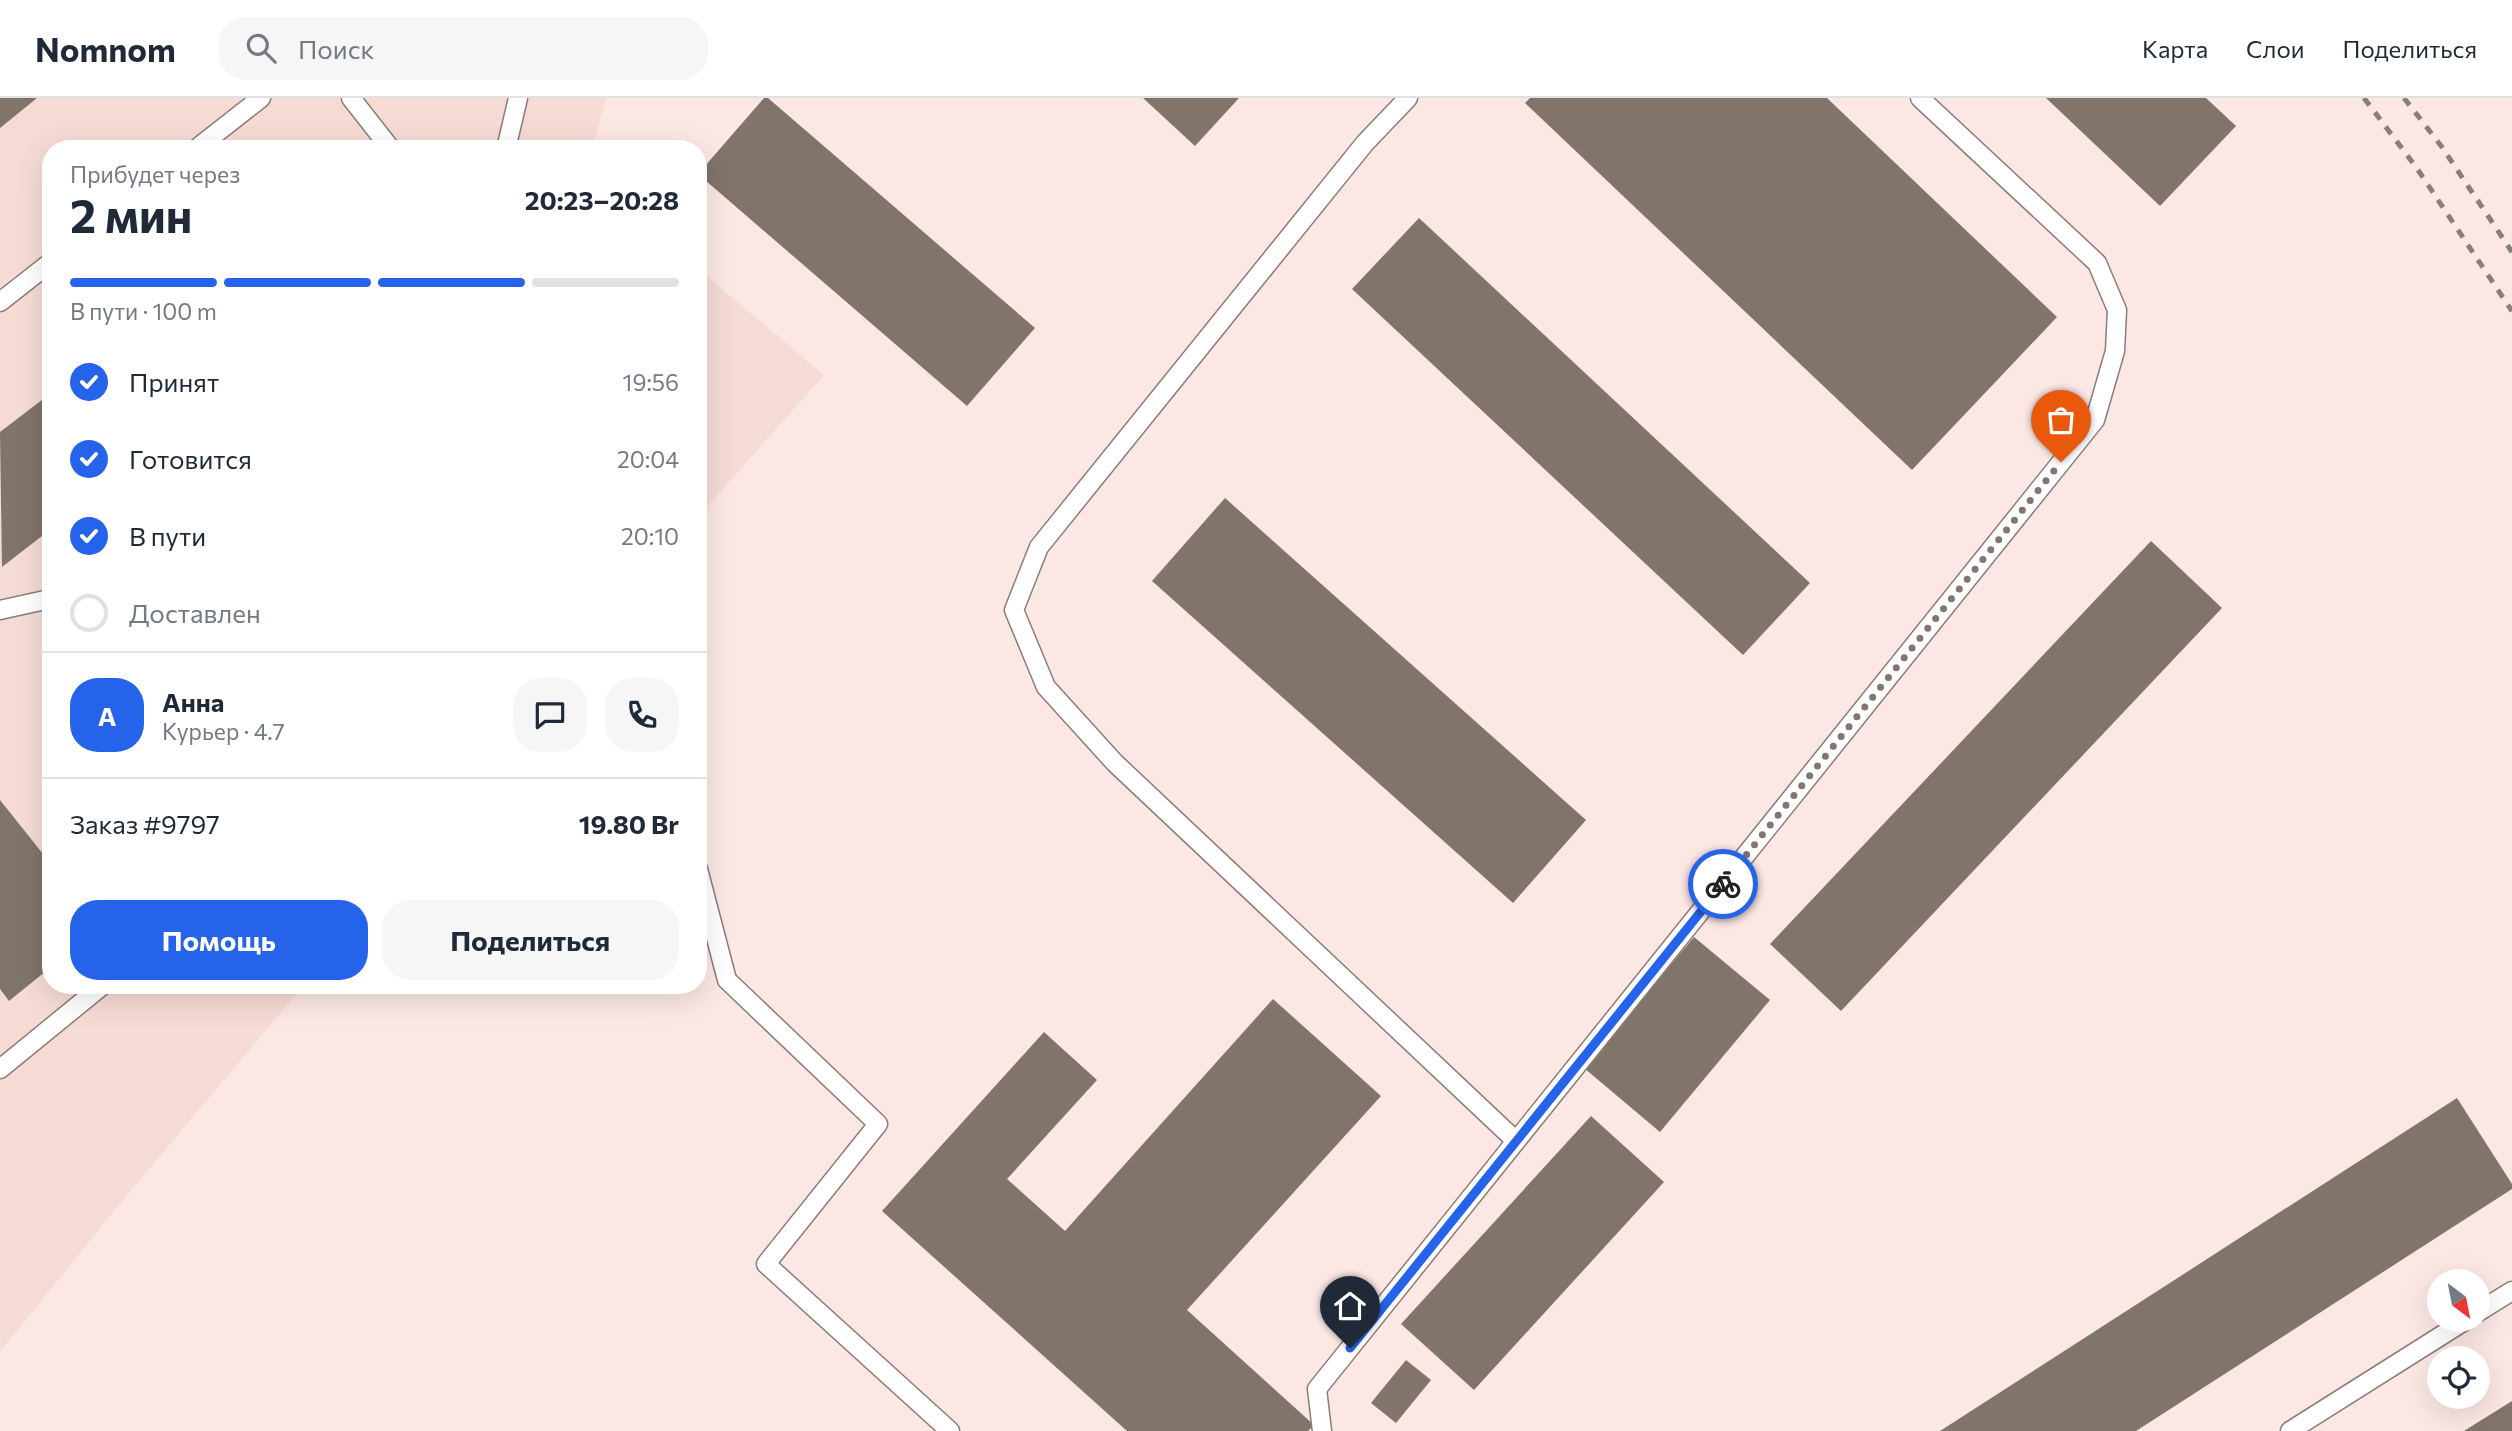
<!DOCTYPE html>
<html lang="ru">
<meta charset="utf-8">
<style>
body{margin:0;font-family:Commissioner,sans-serif;background:#f6f6f7;color:#1f2937;height:100vh;display:flex;flex-direction:column;font-size:26px;white-space:nowrap}
*{box-sizing:border-box;margin:0}
p{font-size:23px;color:#747a83}
.icon{flex:none;width:38px;height:38px;fill:none;stroke:currentColor;stroke-width:2;stroke-linecap:round;stroke-linejoin:round}
.map{position:relative;flex:1;overflow:hidden}
.panel{position:absolute;left:42px;top:42px;width:665px;height:854px;display:flex;flex-direction:column;background:#fff;border-radius:28px;box-shadow:0 7px 28px #0002}
.panel>*{flex:none}
.needle{width:46px;rotate:148deg}
.buttons{position:absolute;left:2427px;top:1171px;display:grid;gap:14px}
.buttons a{display:grid;place-items:center;width:63px;height:63px;border-radius:50%;background:#fff;box-shadow:0 7px 28px #0002;font-size:35px}
.pin{position:absolute;display:grid;place-items:center;width:60px;height:60px;color:#fff;margin:-72px -30px;border-radius:50% 50% 50% 0;rotate:-45deg;box-shadow:0 0 7px #0007}
.pin .icon{rotate:45deg}
.courier{position:absolute;display:grid;place-items:center;width:70px;height:70px;margin:-35px;border:5px solid #2563eb;border-radius:50%;background:#fff;color:#222;box-shadow:0 2px 9px #0007}
.head em{font-style:normal;font-weight:700}
.head div{display:flex;flex-direction:column-reverse}
.head{display:flex;align-items:center;justify-content:space-between;height:119px;padding:0 28px}
h1{font-size:46px;font-weight:700;line-height:52px}
.bar{display:grid;grid-template-columns:repeat(4,1fr);gap:10px 7px;align-content:center;height:84px;padding:0 28px}
.bar i{height:9px;border-radius:5px;background:#e0e1e3}
.bar .active{background:#2563eb}
.bar p{grid-column:span 4}
.line{display:flex;align-items:center;gap:18px;padding:0 28px;border-top:2px solid #e0e1e3}
.line div{flex:1}
.round{display:grid;place-items:center;flex:none;width:74px;height:74px;border-radius:28px;background:#f6f6f7}
ol{padding:0 28px;list-style:none}
li{display:flex;align-items:center;gap:21px;height:77px}
li p{margin-inline-start:auto}
li .icon{padding:7px;border-radius:50%;background:#2563eb;color:#fff;stroke-width:4}
li:last-child{color:#747a83}
li i{width:38px;height:38px;border:4px solid #e0e1e3;border-radius:50%}
.primary-button{display:flex;gap:14px;margin-top:auto;padding:14px 28px}
.primary-button a{flex:1;height:80px;border-radius:28px;background:#2563eb;color:#fff;font-size:28px;font-weight:700;line-height:80px;text-align:center}
.primary-button a+a{background:#f6f6f7;color:#1f2937}
header{display:flex;align-items:center;gap:42px;box-sizing:border-box;height:98px;padding:0 35px;background:#fff;border-bottom:2px solid #e0e1e3}
header strong{font-size:33px}
nav{display:flex;gap:38px;margin-inline-start:auto;font-size:24px}
.search{width:490px;height:63px;background:#f6f6f7;display:flex;align-items:center;gap:18px;box-sizing:border-box;padding:0 24px;border-radius:28px;color:#747a83;font-size:26px}
.map>svg:first-child{display:block}
.built{fill:#f6dbd5}
.building{fill:#81746a}
.lines{fill:none;stroke-linecap:round;stroke-linejoin:round}
.service-casing{stroke:#8d7c78;stroke-width:21}
.service{stroke:#fff;stroke-width:18}
.rail{stroke:#8a7e7b;stroke-width:5;stroke-dasharray:9 9;stroke-linecap:butt}
.done{stroke:#817674;stroke-width:7;stroke-dasharray:0 12.6}
.route{stroke:#2563eb;stroke-width:9}
</style>
<header>
<strong>Nomnom</strong>
<div class="search"><svg class="icon" aria-label="search" viewBox="0 0 24 24"><circle cx="10" cy="10" r="6"/><path d="M15 15l6 6"/></svg>Поиск</div>
<nav><a>Карта</a><a>Слои</a><a>Поделиться</a></nav>
</header>
<div class="map">
<svg width="2512" height="1333" viewBox="0 0 2512 1333">
<rect width="100%" height="100%" fill="#fbe8e4"/>
<g class="built">
<path d="M0,0H606L592,51H51V887H304L118,1108L0,1254Z"/>
<path d="M698,171L824,277L698,419Z"/>
</g>
<g class="building">
<path d="M0,0H37L0,30Z"/>
<path d="M764,0H768L1035,230L967,308L698,76Z"/>
<path d="M1143,0H1239L1195,48Z"/>
<path d="M1530,0H1827L2057,219L1912,372L1525,5Z"/>
<path d="M2046,0H2206L2236,28L2160,108Z"/>
<path d="M1419,120L1810,485L1743,557L1352,191Z"/>
<path d="M51,295V431L2,469L0,334Z"/>
<path d="M1225,400L1586,722L1513,805L1152,483Z"/>
<path d="M2151,443L2222,510L1841,913L1770,846Z"/>
<path d="M0,702L51,766V869L9,903L0,891Z"/>
<path d="M1694,839L1770,902L1660,1034L1584,970Z"/>
<path d="M1273,901L1381,998L1187,1212L1314,1327L1308,1333H1127L882,1113L1044,934L1097,982L1007,1081L1065,1133Z"/>
<path d="M2457,1000L2512,1086V1091L2136,1333H1940Z"/>
<path d="M1591,1018L1664,1084L1474,1292L1401,1226Z"/>
<path d="M1406,1262L1431,1282L1396,1325L1371,1305Z"/>
<path d="M2512,1303V1333H2464Z"/>
</g>
<g class="lines">
<g class="service-casing">
<g id="service">
<path d="M351,0L391,51"/>
<path d="M1408,0L1365,45L1039,449L1014,512L1046,589L1115,665L1516,1043"/>
<path d="M196,51L261,0"/>
<path d="M506,51L518,0"/>
<path d="M0,204L51,164"/>
<path d="M0,512L45,502L51,498"/>
<path d="M698,771L727,882L878,1026L766,1166L950,1333"/>
<path d="M0,971L103,887"/>
<path d="M2478,1214L2512,1193"/>
<path d="M1322,1333L1317,1291L2095,322L2115,253L2117,212L2097,165L1920,0"/>
<path d="M2290,1333L2466,1222"/>
</g>
</g>
<use href="#service" class="service"/>
<g class="rail">
<path d="M2364,0L2416,69L2512,213"/>
<path d="M2404,0L2442,49L2512,154"/>
</g>
</g>
<g class="lines">
<path class="done" d="M1723,786L2061,364"/>
<path class="route" d="M1350,1250L1723,786"/>
</g>
</svg>
<div class="buttons">
<a><svg class="needle" viewBox="-14 -14 28 28"><path d="M0-13l5 13h-10z" fill="#e53935"/><path d="M0 13l5-13h-10z" fill="#747a83"/></svg></a>
<a><svg class="icon" aria-label="locate" viewBox="0 0 24 24"><circle cx="12" cy="12" r="6"/><path d="M12 2v4M12 18v4M2 12h4M18 12h4"/></svg></a>
</div>
<div class="pin" style="left:2061px;top:364px;background:#ea580c"><svg class="icon" aria-label="bag" viewBox="0 0 24 24"><path d="M5 8h14l-1 12H6zM9 8a3 3 0 0 1 6 0"/></svg></div>
<div class="pin" style="left:1350px;top:1250px;background:#1f2937"><svg class="icon" aria-label="home" viewBox="0 0 24 24"><path d="M3 11l9-7 9 7M6 9v11h12V9"/></svg></div>
<div class="courier" style="left:1723px;top:786px"><svg class="icon" aria-label="bike" viewBox="0 0 24 24"><circle cx="6" cy="16" r="4"/><circle cx="18" cy="16" r="4"/><path d="M6 16l4-8h5l3 8M10 8l3 8H6M13 5h3"/></svg></div>
<section class="panel">
<div class="head"><div><h1>2 мин</h1><p>Прибудет через</p></div><em>20:23–20:28</em></div>
<div class="bar"><i class="active"></i><i class="active"></i><i class="active"></i><i></i><p>В пути · 100 m</p></div>
<ol>
<li><svg class="icon" aria-label="check" viewBox="0 0 24 24"><path d="M5 12l5 5 9-10"/></svg>Принят<p>19:56</p></li>
<li><svg class="icon" aria-label="check" viewBox="0 0 24 24"><path d="M5 12l5 5 9-10"/></svg>Готовится<p>20:04</p></li>
<li><svg class="icon" aria-label="check" viewBox="0 0 24 24"><path d="M5 12l5 5 9-10"/></svg>В пути<p>20:10</p></li>
<li><i></i>Доставлен</li>
</ol>
<div class="line" style="height:126px"><b class="round" style="background:#2563eb;color:#fff">А</b><div><b>Анна</b><p>Курьер · 4.7</p></div><a class="round"><svg class="icon" aria-label="chat" viewBox="0 0 24 24"><path d="M4 5h16v11H9l-5 4z"/></svg></a><a class="round"><svg class="icon" aria-label="phone" viewBox="0 0 24 24"><path d="M5 4h4l2 5-3 2q2 4 5 5l2-3 5 2v4C11 20 4 13 5 4z"/></svg></a></div>
<div class="line" style="height:91px"><div>Заказ #9797</div><b>19.80 Br</b></div>
<div class="primary-button"><a>Помощь</a><a>Поделиться</a></div>
</section>
</div>
